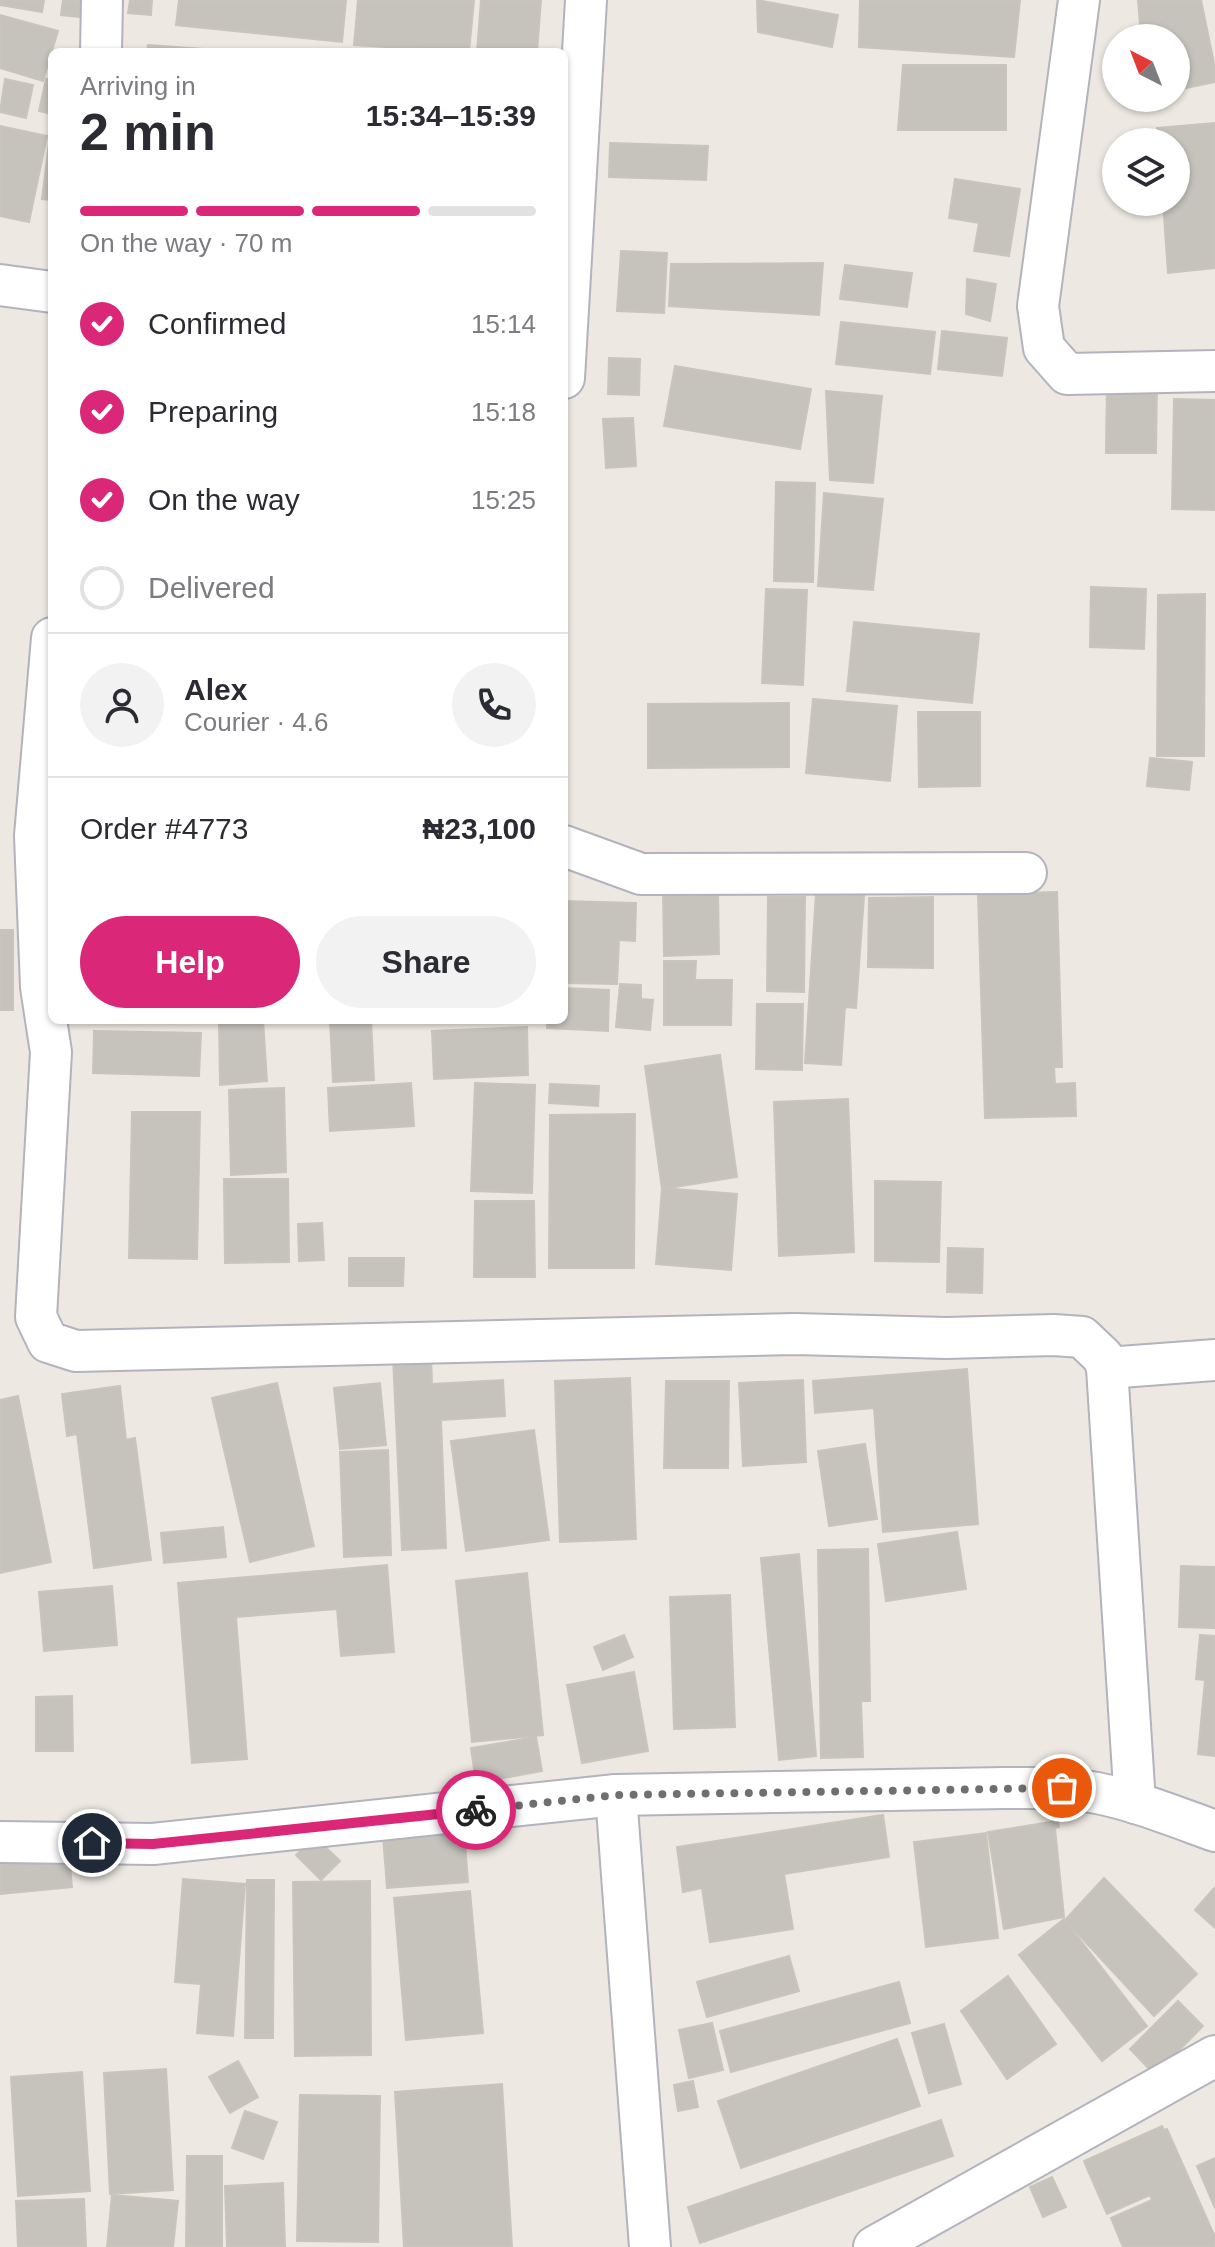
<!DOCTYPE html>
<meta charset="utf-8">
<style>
body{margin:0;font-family:Arial,sans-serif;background:#f2f2f3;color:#2b2b33;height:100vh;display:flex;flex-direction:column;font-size:30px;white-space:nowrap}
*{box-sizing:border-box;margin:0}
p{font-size:26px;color:#7c7c81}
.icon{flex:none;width:44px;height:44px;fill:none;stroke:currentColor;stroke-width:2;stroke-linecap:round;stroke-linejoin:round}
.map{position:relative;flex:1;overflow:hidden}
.side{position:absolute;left:48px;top:48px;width:520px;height:976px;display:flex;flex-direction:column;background:#fff;border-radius:12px;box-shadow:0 2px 6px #0004}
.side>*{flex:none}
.needle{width:52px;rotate:318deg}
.controls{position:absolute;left:1102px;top:24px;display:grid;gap:16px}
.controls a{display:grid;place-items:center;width:88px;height:88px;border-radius:50%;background:#fff;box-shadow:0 2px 6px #0004;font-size:40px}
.pin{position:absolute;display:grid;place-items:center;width:68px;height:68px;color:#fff;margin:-34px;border:4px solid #fff;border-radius:50%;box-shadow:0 2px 8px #0007}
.courier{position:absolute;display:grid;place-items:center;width:80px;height:80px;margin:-40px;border:6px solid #db2777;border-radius:50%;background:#fff;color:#222;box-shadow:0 2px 10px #0007}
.summary em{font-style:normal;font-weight:800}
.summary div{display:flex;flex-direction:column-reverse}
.summary{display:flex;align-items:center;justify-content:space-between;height:136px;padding:0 32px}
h1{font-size:52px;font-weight:800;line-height:60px}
.bar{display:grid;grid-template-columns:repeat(4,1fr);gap:12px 8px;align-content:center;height:96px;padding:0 32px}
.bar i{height:10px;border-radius:6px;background:#e1e1e2}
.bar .active{background:#db2777}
.bar p{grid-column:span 4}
.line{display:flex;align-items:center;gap:20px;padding:0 32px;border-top:2px solid #e1e1e2}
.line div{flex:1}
.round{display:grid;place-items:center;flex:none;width:84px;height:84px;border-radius:42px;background:#f2f2f3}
ol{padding:0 32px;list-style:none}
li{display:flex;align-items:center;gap:24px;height:88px}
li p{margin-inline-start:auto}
li .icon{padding:8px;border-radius:50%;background:#db2777;color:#fff;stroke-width:4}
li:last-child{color:#7c7c81}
li i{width:44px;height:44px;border:4px solid #e1e1e2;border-radius:50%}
.primary-button{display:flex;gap:16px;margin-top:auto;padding:16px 32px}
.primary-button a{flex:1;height:92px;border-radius:48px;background:#db2777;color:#fff;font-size:32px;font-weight:800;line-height:92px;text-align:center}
.primary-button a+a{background:#f2f2f3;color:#2b2b33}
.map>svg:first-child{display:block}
.building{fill:#c6c3bd;stroke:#c9c5bb;stroke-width:2}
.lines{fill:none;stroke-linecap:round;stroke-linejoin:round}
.street-casing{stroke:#b2b3bc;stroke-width:44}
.street{stroke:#fff;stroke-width:40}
.done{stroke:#716f6d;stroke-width:8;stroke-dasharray:0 14.4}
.route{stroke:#db2777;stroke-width:10}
</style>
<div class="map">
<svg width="1215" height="2247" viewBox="0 0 1215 2247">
<rect width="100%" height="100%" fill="#ede9e2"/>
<g class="building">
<path d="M0,0H44L42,12L0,5Z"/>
<path d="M63,0H91L88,18L61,15Z"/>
<path d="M130,0H152L151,15L128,13Z"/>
<path d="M179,0H346L342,42L176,25Z"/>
<path d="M358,0H474L469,52L354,45Z"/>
<path d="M481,0H541L537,52H477Z"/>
<path d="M757,0L838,15L832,47L758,32Z"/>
<path d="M860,0H1020L1014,57L859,47Z"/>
<path d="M1138,0H1201L1215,68V82L1176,90V38H1141Z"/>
<path d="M0,15L58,31L43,81L0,68Z"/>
<path d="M148,45L245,52H147Z"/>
<path d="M903,65H1006V130H898Z"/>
<path d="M5,79L33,85L26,118L0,112Z"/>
<path d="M46,79L52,80V114L39,111Z"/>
<path d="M1215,123V268L1168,273L1163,202H1176V142H1158L1157,128Z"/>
<path d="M0,126L47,136L29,222L0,216Z"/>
<path d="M50,135H52V200L42,199Z"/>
<path d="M610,143L708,146L706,180L609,177Z"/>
<path d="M955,179L1020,189L1009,256L974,251L979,223L949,218Z"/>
<path d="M621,251L667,253L664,313L617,311Z"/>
<path d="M823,263L819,315L669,306L671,264Z"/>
<path d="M845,265L912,273L907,307L840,299Z"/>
<path d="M967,279L996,284L990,321L966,314Z"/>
<path d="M841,322L935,332L930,374L836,364Z"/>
<path d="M942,331L1007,338L1002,376L938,369Z"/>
<path d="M609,358L640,359L639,395L608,394Z"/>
<path d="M675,366L811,389L800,449L664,426Z"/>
<path d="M1107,380L1157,381L1156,453H1106Z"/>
<path d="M826,391L882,396L873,483L830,480Z"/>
<path d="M1174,399L1215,400V510L1172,509Z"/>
<path d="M633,418L636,466L606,468L603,419Z"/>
<path d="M776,482L815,483L813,582L774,581Z"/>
<path d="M824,493L883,499L873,590L818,586Z"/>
<path d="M1091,587L1146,589L1144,649L1090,647Z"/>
<path d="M766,589L807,590L803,685L762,683Z"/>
<path d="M1205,594L1204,756H1157L1158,595Z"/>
<path d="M854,622L979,634L972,703L847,691Z"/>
<path d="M813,699L897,706L890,781L806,773Z"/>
<path d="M789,703V767L648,768V704Z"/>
<path d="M918,712H980V786L919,787Z"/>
<path d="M1150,758L1192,762L1189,790L1147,786Z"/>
<path d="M718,890L719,954L664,956L663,892Z"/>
<path d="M1057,892L1062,1067H1054L1055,1084L1075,1083L1076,1116L985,1118L978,894Z"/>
<path d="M816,893L864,896L856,1008L845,1007L841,1065L805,1063Z"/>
<path d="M768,897H805L804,992L767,991Z"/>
<path d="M933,897V968L868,967L869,898Z"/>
<path d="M564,901L636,903L635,941L619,940L617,984L564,983Z"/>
<rect x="0" y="930" width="13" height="80"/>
<path d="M664,961H696L695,980H732L731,1025H664Z"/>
<path d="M620,984L641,985V999L653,1000L650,1030L616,1027Z"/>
<path d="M564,988L609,990L608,1031L547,1028V1020H564Z"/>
<path d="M757,1004H803L802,1070L756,1069Z"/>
<path d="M219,1020H263L267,1081L220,1085Z"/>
<path d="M330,1020H371L374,1080L333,1082Z"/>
<path d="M527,1027L528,1075L434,1079L432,1031Z"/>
<path d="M94,1031L201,1033L199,1076L93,1073Z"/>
<path d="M720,1055L737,1177L662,1189L645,1066Z"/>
<path d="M411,1083L414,1126L330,1131L328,1088Z"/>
<path d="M475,1083L535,1085L532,1193L471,1191Z"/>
<path d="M550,1084L599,1086L598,1106L549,1103Z"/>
<path d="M284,1088L286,1172L231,1175L229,1090Z"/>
<path d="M848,1099L854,1252L779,1256L774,1102Z"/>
<path d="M132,1112H200L197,1259L129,1258Z"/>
<path d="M635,1114L634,1268H549L550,1115Z"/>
<path d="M224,1179H288L289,1262L225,1263Z"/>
<path d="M875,1181L941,1182L939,1262L875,1261Z"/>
<path d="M662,1188L737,1194L731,1270L656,1264Z"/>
<path d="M475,1201H534L535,1277H474Z"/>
<path d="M322,1223L324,1260L299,1261L298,1224Z"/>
<path d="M948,1248L983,1249L982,1293L947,1292Z"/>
<path d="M349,1258H404L403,1286H349Z"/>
<path d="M431,1357L432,1384L503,1380L505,1416L441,1420L446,1548L402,1550L393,1358Z"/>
<path d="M967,1369L978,1524L883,1532L874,1408L815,1413L813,1381Z"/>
<path d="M630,1378L636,1539L560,1542L555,1381Z"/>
<path d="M803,1380L806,1462L743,1466L739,1383Z"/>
<path d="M666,1381H729L728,1468H664Z"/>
<path d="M277,1383L314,1546L250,1562L212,1398Z"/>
<path d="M380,1383L386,1445L340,1449L334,1388Z"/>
<path d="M120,1386L126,1440L135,1438L151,1560L94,1568L77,1434L67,1436L62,1394Z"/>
<path d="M18,1396L51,1562L0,1573V1400Z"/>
<path d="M534,1430L549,1540L466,1551L451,1441Z"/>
<path d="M865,1444L877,1519L829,1526L818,1451Z"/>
<path d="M388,1450L391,1555L344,1557L340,1452Z"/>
<path d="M223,1527L226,1557L164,1563L161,1533Z"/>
<path d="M957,1532L966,1589L886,1601L878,1544Z"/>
<path d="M868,1549L870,1701H861L863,1757L821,1758L818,1550Z"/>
<path d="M799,1554L816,1756L779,1760L761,1558Z"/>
<path d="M387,1565L394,1652L341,1656L337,1609L236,1617L247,1759L192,1763L178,1583Z"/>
<path d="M1181,1566L1215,1567V1628L1179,1627Z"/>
<path d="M527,1573L543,1735L472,1742L456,1581Z"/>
<path d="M112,1586L117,1645L44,1651L39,1592Z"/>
<path d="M730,1595L735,1727L674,1729L670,1597Z"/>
<path d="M624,1635L633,1657L603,1670L594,1647Z"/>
<path d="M1200,1635L1215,1636V1756L1198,1754L1205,1680L1196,1679Z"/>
<path d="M634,1672L648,1751L582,1763L567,1685Z"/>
<path d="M72,1696L73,1751H36V1697Z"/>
<path d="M536,1737L542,1771L476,1783L471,1748Z"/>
<path d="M883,1815L889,1857L784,1874L793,1929L710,1942L702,1888L683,1892L677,1847Z"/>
<path d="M1058,1821L1059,1827L1055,1828L1064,1917L1004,1929L988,1832Z"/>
<path d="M464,1830L468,1882L387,1888L383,1836Z"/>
<path d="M986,1833L998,1938L926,1947L914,1842Z"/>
<path d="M315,1837L340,1861L321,1880L296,1855Z"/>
<path d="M69,1856L72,1887L0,1894V1862Z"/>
<path d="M1104,1878L1197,1974L1154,2016L1065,1920Z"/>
<path d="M183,1879L245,1884L233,2036L197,2033L201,1984L175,1982Z"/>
<path d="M247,1880H274L273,2038H245Z"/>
<path d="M370,1881L371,2055L295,2056L293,1882Z"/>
<path d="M1214,1888L1215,1890V1928L1195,1910Z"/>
<path d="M470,1891L483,2033L406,2040L394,1898Z"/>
<path d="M1064,1919L1147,2026L1102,2061L1019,1955Z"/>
<path d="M789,1956L799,1991L707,2017L697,1982Z"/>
<path d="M1008,1976L1056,2044L1007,2079L961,2011Z"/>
<path d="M899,1982L910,2023L731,2072L720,2031Z"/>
<path d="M1178,2001L1203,2026L1155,2075L1130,2049Z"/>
<path d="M712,2023L723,2070L689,2078L679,2030Z"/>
<path d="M944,2024L961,2084L929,2093L912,2033Z"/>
<path d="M897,2039L920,2106L741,2168L718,2101Z"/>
<path d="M238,2061L258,2097L230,2113L209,2077Z"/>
<path d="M166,2069L173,2190L110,2194L104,2073Z"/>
<path d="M82,2072L90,2191L18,2196L11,2077Z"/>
<path d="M693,2081L698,2107L678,2111L674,2085Z"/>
<path d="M502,2084L512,2247H404L395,2092Z"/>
<path d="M300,2095L380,2096L378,2242L297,2241Z"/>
<path d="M245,2111L277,2122L263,2159L232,2148Z"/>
<path d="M941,2120L953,2156L700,2243L688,2207Z"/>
<path d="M1162,2126L1164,2130L1167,2129L1215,2237V2247H1123L1111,2218L1152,2200L1150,2195L1107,2214L1086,2166L1084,2161Z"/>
<path d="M187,2156H222V2247H186Z"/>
<path d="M1215,2158V2208L1197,2166Z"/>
<path d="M1052,2177L1066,2207L1043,2217L1030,2187Z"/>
<path d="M283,2183L285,2247H227L225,2186Z"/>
<path d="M112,2195L178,2201L173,2247H107Z"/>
<path d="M84,2199L86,2247H18L16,2201Z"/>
</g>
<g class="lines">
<g class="street-casing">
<g id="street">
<path d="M1079,0L1038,306L1044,348L1067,374L1215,371"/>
<path d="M101,52L102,0"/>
<path d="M0,285L52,292"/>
<path d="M564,378L586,0"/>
<path d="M52,638L35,836L41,987L51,1052L36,1317L48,1342L76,1351L795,1334L947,1338L1054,1335L1082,1337L1103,1357L1107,1368L1135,1803"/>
<path d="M564,846L641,874L1026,873"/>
<path d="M1107,1368L1215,1360"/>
<path d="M616,1795L650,2247"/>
<path d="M0,1842L153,1844L616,1795L1004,1788C1035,1788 1066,1787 1097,1793C1137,1801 1176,1817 1215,1831"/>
<path d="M874,2247L1215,2056"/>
</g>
</g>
<use href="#street" class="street"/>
</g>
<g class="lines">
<path class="done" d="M476,1810L616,1795L1062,1788"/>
<path class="route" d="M92,1843L153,1844L476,1810"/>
</g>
</svg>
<div class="controls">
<a><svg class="needle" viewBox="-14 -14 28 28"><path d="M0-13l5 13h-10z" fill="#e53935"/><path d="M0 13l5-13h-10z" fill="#7c7c81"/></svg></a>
<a><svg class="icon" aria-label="layers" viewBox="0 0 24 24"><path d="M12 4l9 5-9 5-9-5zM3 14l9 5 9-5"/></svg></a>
</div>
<div class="pin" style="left:1062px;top:1788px;background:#ea580c"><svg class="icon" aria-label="bag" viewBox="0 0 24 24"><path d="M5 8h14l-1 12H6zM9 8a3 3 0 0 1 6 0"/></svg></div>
<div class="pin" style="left:92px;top:1843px;background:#1f2937"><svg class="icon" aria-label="home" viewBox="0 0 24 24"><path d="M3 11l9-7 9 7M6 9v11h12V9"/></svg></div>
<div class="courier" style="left:476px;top:1810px"><svg class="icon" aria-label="bike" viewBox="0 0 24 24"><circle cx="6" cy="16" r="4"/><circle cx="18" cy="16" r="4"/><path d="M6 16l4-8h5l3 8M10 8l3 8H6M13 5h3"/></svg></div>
<section class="side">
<div class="summary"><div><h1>2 min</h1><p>Arriving in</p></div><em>15:34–15:39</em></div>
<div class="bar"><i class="active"></i><i class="active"></i><i class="active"></i><i></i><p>On the way · 70 m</p></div>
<ol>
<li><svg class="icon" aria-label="check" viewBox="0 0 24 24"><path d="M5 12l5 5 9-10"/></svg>Confirmed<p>15:14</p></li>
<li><svg class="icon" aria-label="check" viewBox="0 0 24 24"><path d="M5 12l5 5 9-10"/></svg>Preparing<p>15:18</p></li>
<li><svg class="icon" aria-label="check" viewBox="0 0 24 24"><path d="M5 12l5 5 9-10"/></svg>On the way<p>15:25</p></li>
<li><i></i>Delivered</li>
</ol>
<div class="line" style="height:144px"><a class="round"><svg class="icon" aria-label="person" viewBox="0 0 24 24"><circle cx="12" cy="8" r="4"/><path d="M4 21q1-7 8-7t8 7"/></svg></a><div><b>Alex</b><p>Courier · 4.6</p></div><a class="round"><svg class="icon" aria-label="phone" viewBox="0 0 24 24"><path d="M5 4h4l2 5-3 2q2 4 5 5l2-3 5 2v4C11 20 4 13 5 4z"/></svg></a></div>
<div class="line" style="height:104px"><div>Order #4773</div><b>₦23,100</b></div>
<div class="primary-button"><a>Help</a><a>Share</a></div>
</section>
</div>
